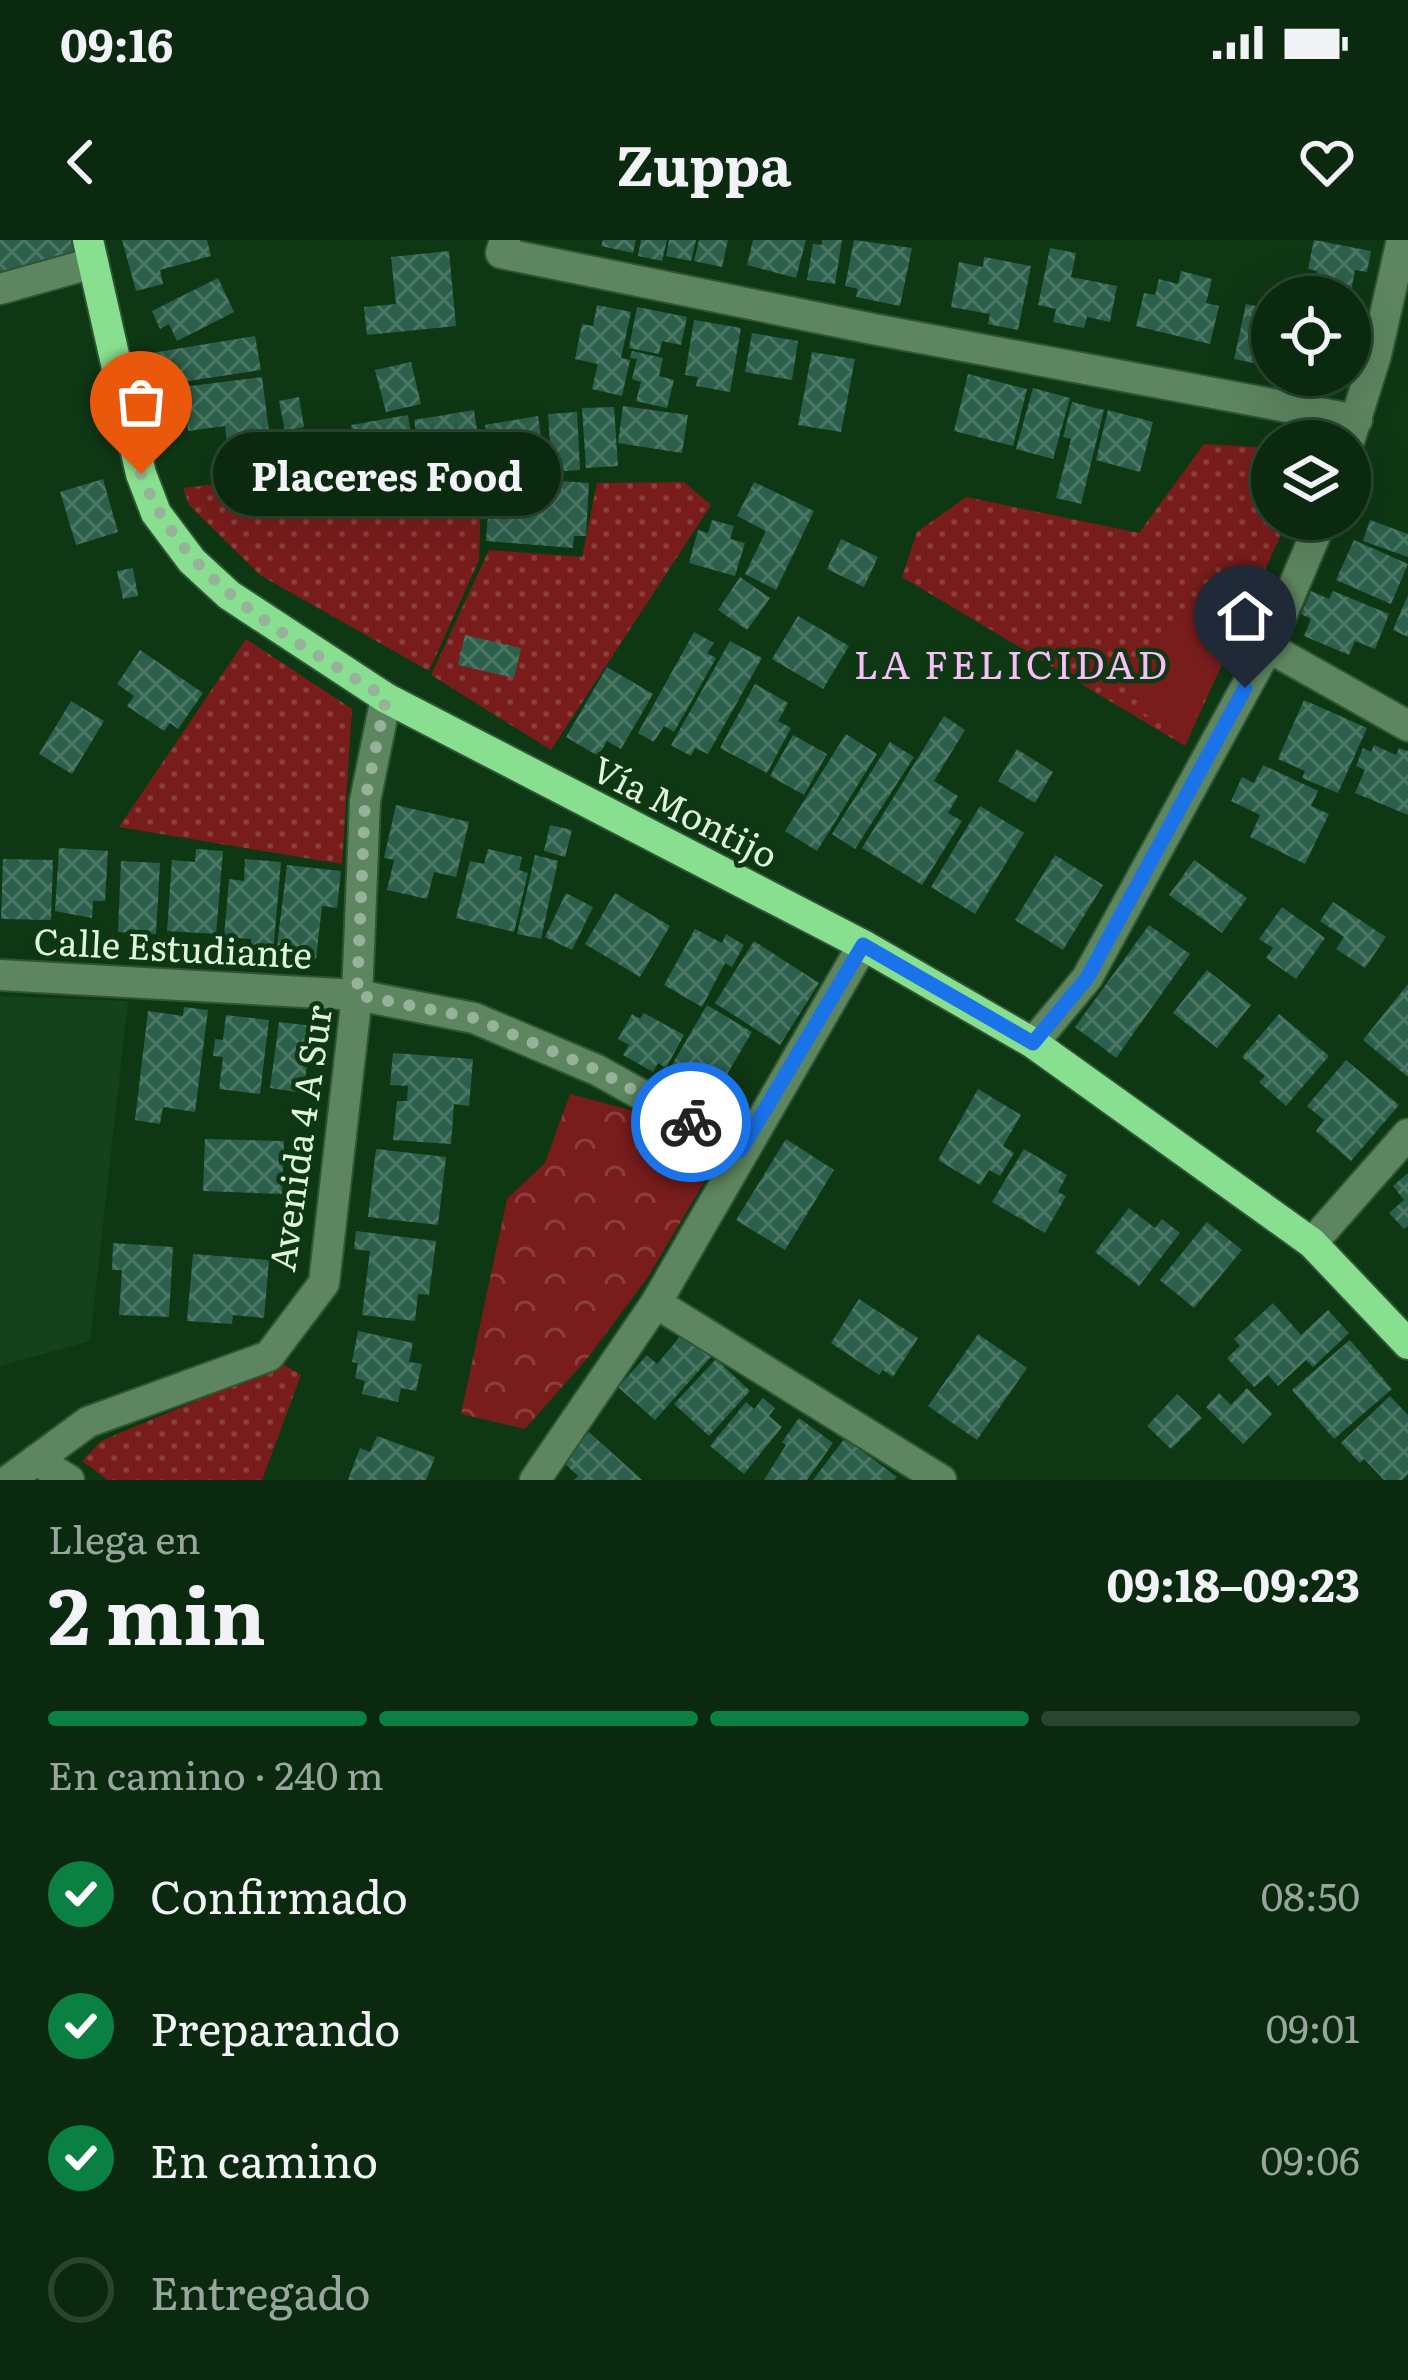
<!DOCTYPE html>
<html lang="es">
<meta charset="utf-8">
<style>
body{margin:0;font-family:Literata,serif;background:#133118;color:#f1f3f6;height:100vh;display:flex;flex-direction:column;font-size:45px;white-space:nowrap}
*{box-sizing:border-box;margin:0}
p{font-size:39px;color:#99a69e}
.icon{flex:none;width:66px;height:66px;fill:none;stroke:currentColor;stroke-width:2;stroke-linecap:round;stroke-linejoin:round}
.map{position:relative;height:1240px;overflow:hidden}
.drawer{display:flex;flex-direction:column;background:#0a290f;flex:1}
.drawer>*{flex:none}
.buttons{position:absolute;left:1251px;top:36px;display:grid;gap:24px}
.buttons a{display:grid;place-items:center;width:120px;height:120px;border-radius:50%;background:#0a290f;box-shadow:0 12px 48px #0002,0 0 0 3px #2a452f;font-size:60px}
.pin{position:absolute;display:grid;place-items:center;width:102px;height:102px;color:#fff;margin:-123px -51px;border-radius:50% 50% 50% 0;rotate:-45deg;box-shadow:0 0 12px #0007}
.pin .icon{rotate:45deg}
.courier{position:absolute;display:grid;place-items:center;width:120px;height:120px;margin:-60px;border:9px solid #1a73e8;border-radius:50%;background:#fff;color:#222;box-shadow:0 3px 15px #0007}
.bubble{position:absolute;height:84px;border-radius:42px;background:#0a290f;box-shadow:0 12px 48px #0002,0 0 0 3px #2a452f;font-size:39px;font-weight:700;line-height:84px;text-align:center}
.overview em{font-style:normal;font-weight:700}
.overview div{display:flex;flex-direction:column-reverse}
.overview{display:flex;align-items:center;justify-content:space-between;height:204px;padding:0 48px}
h1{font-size:78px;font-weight:700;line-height:90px}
.bar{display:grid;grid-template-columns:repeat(4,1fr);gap:18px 12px;align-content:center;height:144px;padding:0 48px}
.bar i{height:15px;border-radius:9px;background:#2a452f}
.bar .on{background:#0b8043}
.bar p{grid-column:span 4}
ol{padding:0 48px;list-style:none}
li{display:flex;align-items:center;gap:36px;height:132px}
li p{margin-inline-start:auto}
li .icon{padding:12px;border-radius:50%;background:#0b8043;color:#fff;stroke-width:4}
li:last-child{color:#99a69e}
li i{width:66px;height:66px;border:6px solid #2a452f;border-radius:50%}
.status{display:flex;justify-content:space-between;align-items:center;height:84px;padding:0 60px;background:#0a290f;direction:ltr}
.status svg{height:33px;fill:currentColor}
header{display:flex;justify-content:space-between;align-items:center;height:156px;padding:0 48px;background:#0a290f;font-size:54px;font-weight:700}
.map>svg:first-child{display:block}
.built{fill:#14431b}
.grass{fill:url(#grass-dots)}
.forest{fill:url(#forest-crowns)}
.pitch{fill:#791d1c}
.building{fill:url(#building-cross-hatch)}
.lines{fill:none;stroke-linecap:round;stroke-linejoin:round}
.minor-casing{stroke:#2f5534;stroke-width:34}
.major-casing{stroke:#2f5534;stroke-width:34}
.minor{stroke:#5d8660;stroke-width:30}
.major{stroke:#88df8f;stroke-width:30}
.done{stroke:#96b298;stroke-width:12;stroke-dasharray:0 21.6}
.route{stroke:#1a73e8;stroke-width:15}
.labels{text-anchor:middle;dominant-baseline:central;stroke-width:9;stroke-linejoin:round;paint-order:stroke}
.street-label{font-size:36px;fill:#dff5df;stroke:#0e3714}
.neighbourhood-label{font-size:39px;letter-spacing:3px;fill:#f9bff9;stroke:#0e3714}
</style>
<div class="status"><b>09:16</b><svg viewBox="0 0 49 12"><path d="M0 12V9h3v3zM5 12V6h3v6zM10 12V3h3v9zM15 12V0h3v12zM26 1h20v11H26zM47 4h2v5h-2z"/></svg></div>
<header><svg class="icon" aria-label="back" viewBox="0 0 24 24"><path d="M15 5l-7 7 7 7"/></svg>Zuppa<svg class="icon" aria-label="heart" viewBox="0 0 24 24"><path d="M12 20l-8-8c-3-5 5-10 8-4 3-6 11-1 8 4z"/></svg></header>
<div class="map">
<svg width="1408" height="1240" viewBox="0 0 1408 1240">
<defs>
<pattern id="grass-dots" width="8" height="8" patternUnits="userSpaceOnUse" patternTransform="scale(3)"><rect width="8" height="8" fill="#791d1c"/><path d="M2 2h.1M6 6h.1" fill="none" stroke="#8c3e3d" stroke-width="1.8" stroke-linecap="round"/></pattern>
<pattern id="forest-crowns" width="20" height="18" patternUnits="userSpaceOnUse" patternTransform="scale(3)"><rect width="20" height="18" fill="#791d1c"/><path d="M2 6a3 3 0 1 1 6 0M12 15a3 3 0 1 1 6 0" fill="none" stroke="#8c3e3d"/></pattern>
<pattern id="building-cross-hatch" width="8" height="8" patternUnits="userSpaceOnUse" patternTransform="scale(3)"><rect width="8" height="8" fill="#2d604c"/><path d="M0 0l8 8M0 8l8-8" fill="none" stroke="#4b7765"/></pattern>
</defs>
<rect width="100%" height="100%" fill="#0e3714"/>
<path class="built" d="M0,756L128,761L90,1101L0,1126Z"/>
<g class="grass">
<path d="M1204,204L1272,208V279H1288L1185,506L902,337L917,292L966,257L1139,293Z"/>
<path d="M432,219L433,257L481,251L479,320L429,431L260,335L189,265L183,248Z"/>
<path d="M684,242L711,265L551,510L431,435L489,310L582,317L597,243Z"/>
<path d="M246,399L352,469L342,624L119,587Z"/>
<path d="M283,1124L301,1135L262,1240H108L82,1221L101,1201Z"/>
</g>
<path class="forest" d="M570,854L637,872L716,922L648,1037L590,1115L525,1189L461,1174L507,959L545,923Z"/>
<path class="pitch" d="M1185,367L1237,394L1186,495L1134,468Z"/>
<g class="building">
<path d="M0,0H71L76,15L0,41Z"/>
<path d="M122,0H207L211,16L160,30L163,44L136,51Z"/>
<path d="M603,0H636L633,13L601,6Z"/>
<path d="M641,0H667L662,21L638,16Z"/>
<path d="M669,0H696L691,21L666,16Z"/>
<path d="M699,0H728L722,27L694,21Z"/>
<path d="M753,0H806L796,38L747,25Z"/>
<path d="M822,0H842L835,44L807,40L813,4L822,5Z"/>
<path d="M854,0L912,8L900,66L856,57L858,49L845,46Z"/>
<path d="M1314,0L1371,11L1367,32L1355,30L1350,57L1313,51L1317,31L1308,29Z"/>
<path d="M1050,8L1076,13L1071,37L1117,46L1110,82L1087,77L1084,88L1053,82L1056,69L1038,65Z"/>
<path d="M449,11L456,86L367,95L364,67L396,64L391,17Z"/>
<path d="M984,17L1031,26L1018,90L988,84L990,74L951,67L959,22L983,27Z"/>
<path d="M1181,31L1212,39L1206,63L1219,66L1210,104L1136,86L1144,53L1155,55L1159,39L1178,44Z"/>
<path d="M218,38L234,72L177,101L169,84L160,89L152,71Z"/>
<path d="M1246,64L1269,69L1266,82L1272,84V108L1263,106L1259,124L1234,119Z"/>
<path d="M597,65L631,72L621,118L630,120L622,156L592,149L598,124L575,119L582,84L593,86Z"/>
<path d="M637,67L687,77L681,105L662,101L659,114L629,108Z"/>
<path d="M694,80L741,88L730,152L696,146L698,137L685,135Z"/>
<path d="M752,93L798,101L792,140L745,132Z"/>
<path d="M255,96L261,130L156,146L151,113Z"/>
<path d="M632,111L663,118L659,136L674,140L667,168L636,161L641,142L632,139L637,119L630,118Z"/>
<path d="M812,112L855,119L841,192L798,185Z"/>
<path d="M411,122L421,164L386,172L375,130Z"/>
<path d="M968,134L1027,149L1013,206L954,191Z"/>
<path d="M1297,135H1336L1333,145Z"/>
<path d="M262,137L270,199L227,205L225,186L188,191L183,147Z"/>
<path d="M1033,148L1070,158L1053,219L1016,209Z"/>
<path d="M299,157L304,187L285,191L279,161Z"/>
<path d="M1072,162L1104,170L1081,264L1056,258L1071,199L1063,197Z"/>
<path d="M623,166L688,175L682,213L618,203Z"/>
<path d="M614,167L618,226L586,228L582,168Z"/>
<path d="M474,170L485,241L445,248L438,208L419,211L414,180Z"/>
<path d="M1108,170L1153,182L1140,232L1096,220Z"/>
<path d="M577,172L580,230L552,232L548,174Z"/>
<path d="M408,175L414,213L338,226L333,201L353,198L351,185Z"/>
<path d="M538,176L544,218L492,227L485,185Z"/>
<path d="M491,236L589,243L586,296H574L573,308L486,301Z"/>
<path d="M103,239L118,292L76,305L60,252Z"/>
<path d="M754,242L814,271L776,350L745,334L766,291L737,276Z"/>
<path d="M712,280L734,286L730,299L745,303L735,336L689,323L698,290L708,293Z"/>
<path d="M1370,280L1408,294V317L1363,301Z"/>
<path d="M841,299L878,317L864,347L827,329Z"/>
<path d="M1354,300L1408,324L1391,364L1336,340Z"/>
<path d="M133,328L138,356L123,359L117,331Z"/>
<path d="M740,337L770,358L747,390L718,370Z"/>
<path d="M1311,351L1329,359L1333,351L1389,374L1375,409L1355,401L1349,415L1304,396L1311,379L1301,374Z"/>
<path d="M1408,355V397L1393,390Z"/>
<path d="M798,376L849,406L823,449L772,419Z"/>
<path d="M694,392L714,403L707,413L716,418L674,492L664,486L654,502L638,493Z"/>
<path d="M465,395L521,408L514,438L458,425Z"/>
<path d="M730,401L762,418L708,514L695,508L691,516L671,505Z"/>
<path d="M140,410L203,453L178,489L170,483L164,491L127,466L134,456L117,444Z"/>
<path d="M607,427L653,454L621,509L607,501L598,516L566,497Z"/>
<path d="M755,444L788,463L778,481L791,488L767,533L720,508Z"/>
<path d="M1304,460L1367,488L1338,553L1302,538L1305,531L1278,519Z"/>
<path d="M71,461L104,481L72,534L39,514Z"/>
<path d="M944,476L965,490L934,541L958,556L948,573L962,581L922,645L862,608Z"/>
<path d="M846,494L877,514L817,611L785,591Z"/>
<path d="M793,495L827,514L804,555L770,536Z"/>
<path d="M890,502L914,517L855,609L832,594Z"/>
<path d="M1374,505L1396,515L1399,508L1408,511V575L1355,553L1365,530L1356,526L1363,508L1371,512Z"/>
<path d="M1017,509L1053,532L1035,563L998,541Z"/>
<path d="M1263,525L1318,551L1311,566L1329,574L1305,624L1250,597L1260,575L1231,561L1242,537L1254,543Z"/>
<path d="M396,565L469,582L456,637L434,632L427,659L387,650L394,620L384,618Z"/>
<path d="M980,566L1024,593L975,674L931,647Z"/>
<path d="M550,585L572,590L565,617L544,611Z"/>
<path d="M59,608L108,611L105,661H93L92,678L55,671Z"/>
<path d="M196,609L223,611L216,694L167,691L172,620L195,622Z"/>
<path d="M488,609L522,617L519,630L528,633L514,692L456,678L470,621L484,624Z"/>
<path d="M535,615L558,621L541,699L517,694Z"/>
<path d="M1055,615L1103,645L1063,710L1015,680Z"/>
<path d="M3,619L53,620L51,680L1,679Z"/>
<path d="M245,619L281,622L273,713L251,711V699L224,697L229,639L244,641Z"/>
<path d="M1194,620L1247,658L1222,693L1169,655Z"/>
<path d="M121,621L160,623L156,694L118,692Z"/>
<path d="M287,625L341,631L337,668L322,666L316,719L276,714Z"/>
<path d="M566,653L593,667L572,710L545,697Z"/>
<path d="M615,653L670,686L640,737L585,704Z"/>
<path d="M1333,662L1386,697L1365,728L1336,709L1344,697L1320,681Z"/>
<path d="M1282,667L1325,698L1296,739L1266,718L1273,708L1259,699Z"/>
<path d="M1149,685L1190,714L1116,818L1075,787Z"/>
<path d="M695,689L722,703L726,694L744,705L732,727L725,723L702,767L664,745Z"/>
<path d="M754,701L819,743L780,805L715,763Z"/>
<path d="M1207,730L1251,765L1217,808L1173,773Z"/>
<path d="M1408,744V837L1363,800Z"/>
<path d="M707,765L752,792L707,868L662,842Z"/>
<path d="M184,767L208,770L195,872L163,867L160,884L135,880L148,771L183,776Z"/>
<path d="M644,773L684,795L666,828L658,823L653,832L623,815L629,805L618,799L632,774L640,779Z"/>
<path d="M1279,774L1329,816L1286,866L1259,842L1265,836L1242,817Z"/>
<path d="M226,775L269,780L260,854L219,849L223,817L213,816L215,799L223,800Z"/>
<path d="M279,782L313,786L303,853L270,848Z"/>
<path d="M393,813L473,819L469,866L454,864L451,904L393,900L397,861H407L408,846L390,845Z"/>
<path d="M1346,820L1399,865L1351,921L1316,891L1324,880L1307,866Z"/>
<path d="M978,849L1021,875L1003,906L1014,913L1000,936L989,930L980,945L938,920Z"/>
<path d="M205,899L284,901L282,954L203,951Z"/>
<path d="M786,899L834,930L785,1010L736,980Z"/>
<path d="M376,909L446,917L438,985L368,977Z"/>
<path d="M1024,909L1067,935L1058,952L1066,956L1045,993L992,962Z"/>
<path d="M1408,933V986L1404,989L1389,973L1404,960L1393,946Z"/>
<path d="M1129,968L1155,988L1162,979L1180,993L1139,1046L1095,1012Z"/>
<path d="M1207,982L1242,1010L1194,1068L1160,1040Z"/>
<path d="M356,991L436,1001L429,1055L418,1054L415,1081L362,1075L370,1011L354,1009Z"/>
<path d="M113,1003L173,1007L169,1077L119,1075L122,1030H112Z"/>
<path d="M193,1014L269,1020L264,1078L233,1075L232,1084L187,1081Z"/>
<path d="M859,1059L918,1098L893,1137L883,1130L879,1135L831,1103Z"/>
<path d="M1273,1063L1301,1095L1328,1070L1349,1093L1313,1127L1306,1120L1278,1146L1268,1135L1254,1147L1227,1118L1240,1106L1234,1099Z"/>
<path d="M358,1091L413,1103L409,1122L422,1124L416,1151L401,1148L398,1162L362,1154L365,1141L355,1138L358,1123L352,1122Z"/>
<path d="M684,1092L711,1117L655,1180L618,1147L647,1115L657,1124Z"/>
<path d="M978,1094L1027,1128L977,1200L928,1166Z"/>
<path d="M1350,1100L1392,1149L1334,1199L1292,1150Z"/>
<path d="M716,1119L750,1151L709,1196L674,1164Z"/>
<path d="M1247,1148L1272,1174L1243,1204L1206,1167L1219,1153L1231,1165Z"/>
<path d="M1177,1154L1202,1178L1171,1209L1147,1186Z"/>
<path d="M1390,1156L1408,1175V1234L1402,1240H1384L1364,1219L1360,1223L1341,1203Z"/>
<path d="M763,1158L775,1168L769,1176L782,1187L744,1234L710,1206L746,1162L754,1169Z"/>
<path d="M799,1178L833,1203L807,1240H764L786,1205L782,1202Z"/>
<path d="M589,1192L642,1240H574L578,1236L562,1221Z"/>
<path d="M377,1196L435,1217L426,1240H348L360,1208L370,1212Z"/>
<path d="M845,1198L897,1237L894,1240H813Z"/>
</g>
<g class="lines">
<g class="minor-casing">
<g id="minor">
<path d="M505,0L501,13L873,89L1357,180"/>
<path d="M0,49L93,23"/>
<path d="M1349,201L1376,115L1402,0"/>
<path d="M1268,407L1408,486"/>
<path d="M0,735L357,755L474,778L597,830L741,910"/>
<path d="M1033,803L1087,738L1268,407L1322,279"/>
<path d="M1312,1003L1408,894"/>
<path d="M656,1063L941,1240"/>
<path d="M36,1220L69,1240"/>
<path d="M9,1240L88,1182L269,1116L324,1043L357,755L365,561L386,458"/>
<path d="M535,1240L656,1063L863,705"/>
</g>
</g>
<g class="major-casing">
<path id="major" d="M88,0L141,234L156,273L192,321L229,355L386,458L863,705L1033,803L1312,1003L1408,1104"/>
</g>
<use href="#minor" class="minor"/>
<use href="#major" class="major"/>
</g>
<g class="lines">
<path class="done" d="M141,234C185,347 290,396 386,458L365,561L357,755L474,778L597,830L691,882"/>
<path class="route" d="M691,882L741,910L863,705L1033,803L1087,738L1245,448"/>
</g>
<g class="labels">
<g class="street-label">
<text transform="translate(686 570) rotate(27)">Vía Montijo</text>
<text transform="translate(173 706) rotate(3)">Calle Estudiante</text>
<text transform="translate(298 898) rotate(-82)">Avenida 4 A Sur</text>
</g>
<g class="neighbourhood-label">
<text x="1012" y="422">LA FELICIDAD</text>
</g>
</g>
</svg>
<div class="buttons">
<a><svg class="icon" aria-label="locate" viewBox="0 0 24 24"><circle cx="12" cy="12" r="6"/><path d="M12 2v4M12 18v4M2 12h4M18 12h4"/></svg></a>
<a><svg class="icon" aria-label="layers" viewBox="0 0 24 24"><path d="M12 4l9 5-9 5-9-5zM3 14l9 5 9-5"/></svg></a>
</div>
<div class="pin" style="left:141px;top:234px;background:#ea580c"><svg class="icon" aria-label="bag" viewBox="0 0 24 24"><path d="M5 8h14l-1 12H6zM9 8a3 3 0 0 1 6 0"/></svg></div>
<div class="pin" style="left:1245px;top:448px;background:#1f2937"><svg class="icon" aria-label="home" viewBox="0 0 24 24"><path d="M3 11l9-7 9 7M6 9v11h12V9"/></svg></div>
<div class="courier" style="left:691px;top:882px"><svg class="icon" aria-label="bike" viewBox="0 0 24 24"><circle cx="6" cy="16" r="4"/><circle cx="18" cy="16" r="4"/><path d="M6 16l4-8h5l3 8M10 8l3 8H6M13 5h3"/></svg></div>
<div class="bubble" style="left:213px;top:192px;width:348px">Placeres Food</div>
</div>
<section class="drawer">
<div class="overview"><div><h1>2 min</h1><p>Llega en</p></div><em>09:18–09:23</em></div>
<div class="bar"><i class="on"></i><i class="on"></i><i class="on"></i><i></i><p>En camino · 240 m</p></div>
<ol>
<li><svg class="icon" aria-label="check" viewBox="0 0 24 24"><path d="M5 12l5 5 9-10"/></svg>Confirmado<p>08:50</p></li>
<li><svg class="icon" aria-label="check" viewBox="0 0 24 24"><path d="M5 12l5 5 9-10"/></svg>Preparando<p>09:01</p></li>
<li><svg class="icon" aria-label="check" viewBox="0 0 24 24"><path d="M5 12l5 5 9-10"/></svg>En camino<p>09:06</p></li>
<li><i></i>Entregado</li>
</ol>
</section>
